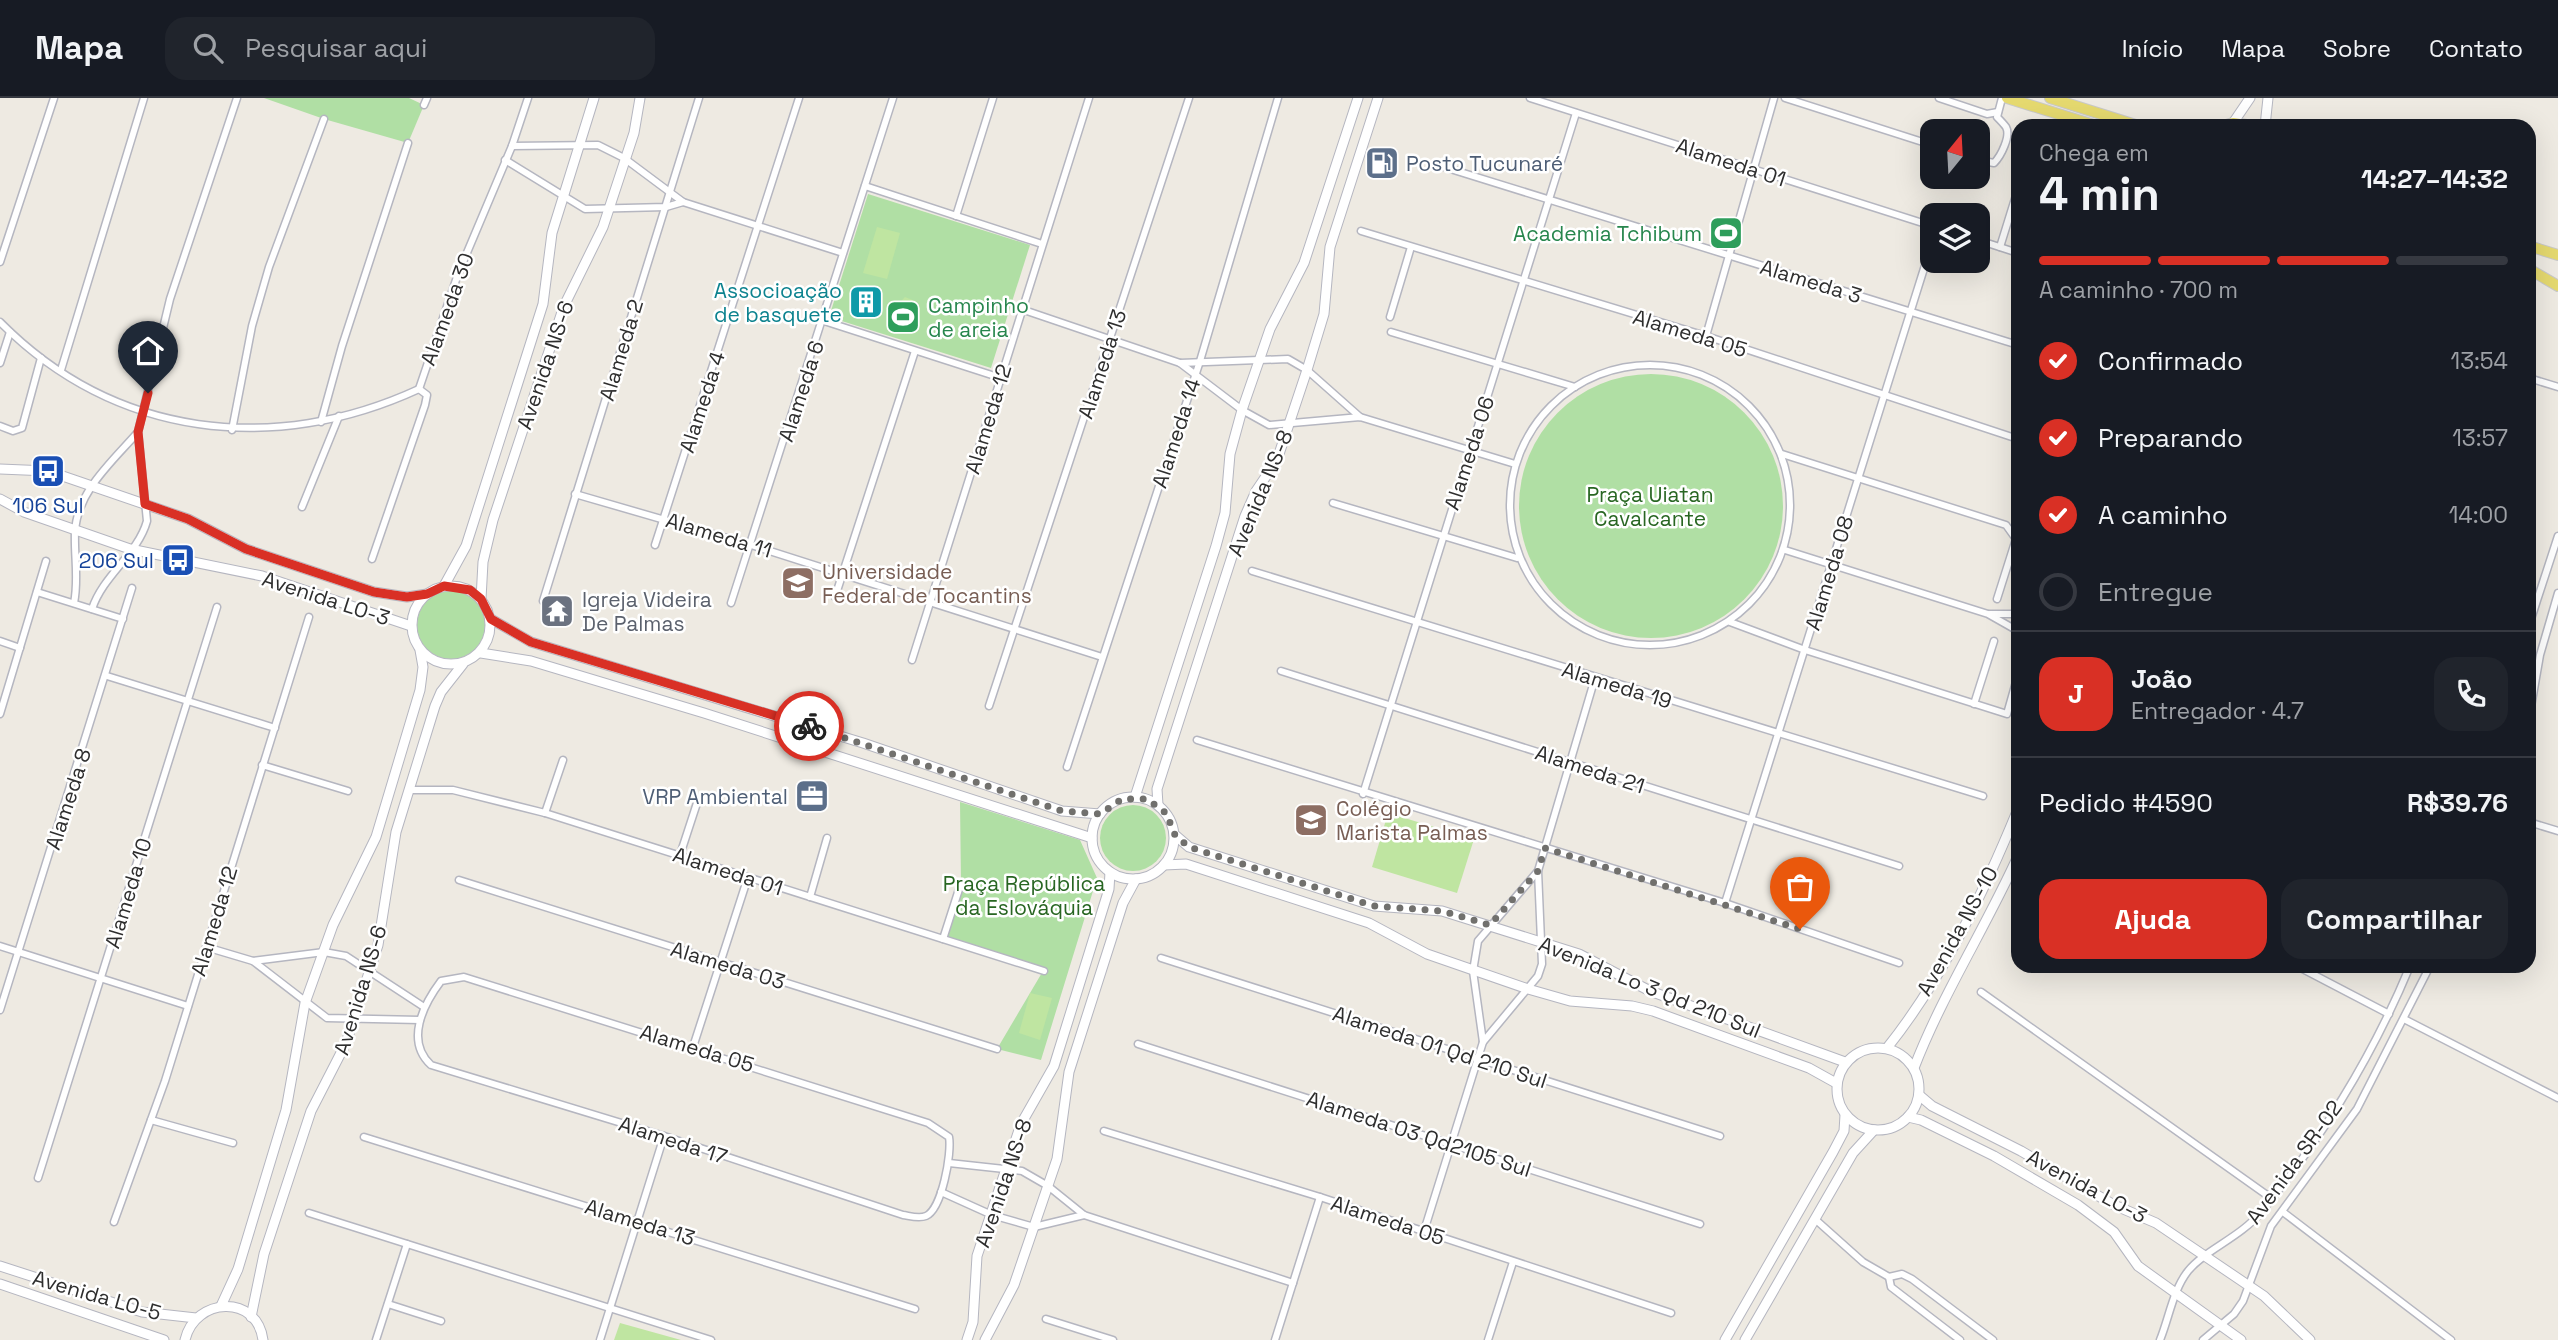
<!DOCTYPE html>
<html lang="pt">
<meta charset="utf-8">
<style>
body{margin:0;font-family:"Space Grotesk",sans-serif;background:#20242c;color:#f1f3f6;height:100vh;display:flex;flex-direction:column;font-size:26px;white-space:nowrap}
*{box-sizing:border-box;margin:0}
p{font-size:23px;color:#9ea1a6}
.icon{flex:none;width:38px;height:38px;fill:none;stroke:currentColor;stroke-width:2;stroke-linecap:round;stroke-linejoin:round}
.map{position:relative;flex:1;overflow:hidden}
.sheet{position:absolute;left:2011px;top:21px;width:525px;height:854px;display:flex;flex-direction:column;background:#171b24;border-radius:21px;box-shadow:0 7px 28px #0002}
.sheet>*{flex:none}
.needle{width:46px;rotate:18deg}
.fabs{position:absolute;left:1920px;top:21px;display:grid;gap:14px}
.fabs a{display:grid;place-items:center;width:70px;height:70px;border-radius:14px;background:#171b24;box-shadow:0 7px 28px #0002;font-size:35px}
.pin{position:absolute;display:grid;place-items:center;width:60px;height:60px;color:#fff;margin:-72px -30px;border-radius:50% 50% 50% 0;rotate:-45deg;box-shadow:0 0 7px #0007}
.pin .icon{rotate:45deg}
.courier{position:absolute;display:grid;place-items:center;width:70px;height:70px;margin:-35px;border:5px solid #d93025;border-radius:50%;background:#fff;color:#222;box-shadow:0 2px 9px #0007}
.head em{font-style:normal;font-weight:800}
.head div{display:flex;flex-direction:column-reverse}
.head{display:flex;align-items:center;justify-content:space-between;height:119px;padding:0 28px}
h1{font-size:46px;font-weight:800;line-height:52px}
.bar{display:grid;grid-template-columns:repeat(4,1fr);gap:10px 7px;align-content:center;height:84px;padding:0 28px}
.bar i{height:9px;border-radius:5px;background:#363941}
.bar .selected{background:#d93025}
.bar p{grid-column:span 4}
.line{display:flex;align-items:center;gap:18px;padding:0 28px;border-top:2px solid #363941}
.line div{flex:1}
.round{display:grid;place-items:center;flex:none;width:74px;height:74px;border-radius:21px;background:#20242c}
ol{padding:0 28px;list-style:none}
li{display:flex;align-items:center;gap:21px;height:77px}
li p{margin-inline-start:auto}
li .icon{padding:7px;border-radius:50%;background:#d93025;color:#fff;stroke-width:4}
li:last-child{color:#9ea1a6}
li i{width:38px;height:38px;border:4px solid #363941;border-radius:50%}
.primary-button{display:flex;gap:14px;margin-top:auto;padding:14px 28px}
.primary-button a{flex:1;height:80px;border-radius:21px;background:#d93025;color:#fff;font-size:28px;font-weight:800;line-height:80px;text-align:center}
.primary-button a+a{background:#20242c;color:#f1f3f6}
header{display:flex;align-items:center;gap:42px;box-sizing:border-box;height:98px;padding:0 35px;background:#171b24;border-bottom:2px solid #363941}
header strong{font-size:33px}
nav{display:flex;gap:38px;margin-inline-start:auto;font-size:24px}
.search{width:490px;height:63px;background:#20242c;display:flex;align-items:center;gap:18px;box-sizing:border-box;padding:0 24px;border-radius:21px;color:#9ea1a6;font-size:26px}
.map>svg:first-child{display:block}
.green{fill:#b0dfa4}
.pitch{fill:#bfe5a1}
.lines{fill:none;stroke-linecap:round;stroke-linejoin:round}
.street-casing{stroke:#b5b6c0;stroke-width:9}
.secondary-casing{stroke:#b5b6c0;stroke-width:11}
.primary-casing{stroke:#c9c9c9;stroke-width:12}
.street{stroke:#fff;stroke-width:6}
.secondary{stroke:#fff;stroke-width:9}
.primary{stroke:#e5d96f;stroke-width:10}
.done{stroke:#71706d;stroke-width:7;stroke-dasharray:0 12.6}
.route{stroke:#d93025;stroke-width:9}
.labels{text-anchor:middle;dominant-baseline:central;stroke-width:5;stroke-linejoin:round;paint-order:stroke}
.street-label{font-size:21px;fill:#2e2e2e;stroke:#fff}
.service-label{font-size:21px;fill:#4e5e75;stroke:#fff;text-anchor:start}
.leisure-label{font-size:21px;fill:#27864d;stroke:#fff;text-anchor:end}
.culture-label{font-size:21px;fill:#0d838f;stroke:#fff;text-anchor:end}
.park-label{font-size:21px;fill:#286622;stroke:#fff}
.transit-label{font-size:21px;fill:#164399;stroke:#fff}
.education-label{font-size:21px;fill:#785e54;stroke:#fff;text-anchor:start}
.worship-label{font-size:21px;fill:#5b616d;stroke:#fff;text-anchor:start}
</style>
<header>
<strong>Mapa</strong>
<div class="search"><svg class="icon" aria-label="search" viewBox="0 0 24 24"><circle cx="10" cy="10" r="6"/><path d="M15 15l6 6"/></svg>Pesquisar aqui</div>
<nav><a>Início</a><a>Mapa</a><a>Sobre</a><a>Contato</a></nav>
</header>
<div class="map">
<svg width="2558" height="1242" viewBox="0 0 2558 1242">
<rect width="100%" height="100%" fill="#eeeae2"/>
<g class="green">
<path d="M264,0H409L424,7L408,45L324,21Z"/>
<path d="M868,96L1030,147L991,270L829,219Z"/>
<circle cx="1651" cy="408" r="132"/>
<circle cx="451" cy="527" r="34"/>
<path d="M960,704L1080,742L1097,780L1041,962L997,951L1043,873L943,841L961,785Z"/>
<circle cx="1133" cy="740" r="33"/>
</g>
<g class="pitch">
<path d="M877,129L900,135L887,181L863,175Z"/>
<path d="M905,199L915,203L914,224L905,232L891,226L892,213Z"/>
<path d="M1388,715L1474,741L1457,795L1372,769Z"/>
<path d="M1030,895L1052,900L1040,942L1019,935Z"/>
<path d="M620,1225L681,1242H614Z"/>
</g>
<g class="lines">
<g class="street-casing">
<g id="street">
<path d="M1530,0L1932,128"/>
<path d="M1785,0L1932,47"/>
<path d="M1939,0L1987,16L1998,14"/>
<path d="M424,7L427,0"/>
<path d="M512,48L598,47L624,60L683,104L843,155"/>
<path d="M505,62L585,111L666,109L683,104"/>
<path d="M1978,62L1994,65C2001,58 2011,38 2006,29C2003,25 2000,22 1997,19L2002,0"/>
<path d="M1444,69L2018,247"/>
<path d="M865,88L1042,146"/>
<path d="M956,118L993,0"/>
<path d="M1361,133L1706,238L2018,341"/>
<path d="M1978,142L2018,155"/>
<path d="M2000,149L2018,91"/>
<path d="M0,164L54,0"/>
<path d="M1021,211L1180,265L1242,312L1269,327L1360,319L1515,366"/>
<path d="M1390,219L1411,149"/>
<path d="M824,223L1001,280"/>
<path d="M0,224C115,340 274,358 419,291"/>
<path d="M1391,234L1575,289"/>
<path d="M1706,238L1774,0"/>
<path d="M0,265L10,234"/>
<path d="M1180,265L1288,261L1307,272L1360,319"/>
<circle cx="1650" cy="407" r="140"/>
<path d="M61,272L144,0"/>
<path d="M2529,280L2558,289"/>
<path d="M419,291L458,176L512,48L528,0"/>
<path d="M321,324L342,248L408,45"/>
<path d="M0,328L13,333L22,330L41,260"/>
<path d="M232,332L252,228L269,169L324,21"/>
<path d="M1782,356L2006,427L2016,441L1997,501"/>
<path d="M575,396L751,447L1102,559"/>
<path d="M1333,405L1517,460"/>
<path d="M302,409L339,318"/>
<path d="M655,447L799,0"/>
<path d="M1785,452L1988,516L2018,533"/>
<path d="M372,461L425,307L427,297L419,291"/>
<path d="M1252,473L1983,698"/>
<path d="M37,494L123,521"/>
<path d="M835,499L915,253"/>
<path d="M543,503L699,0"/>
<path d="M74,505C79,481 74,458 75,434C77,393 113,363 138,334"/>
<path d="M731,505L893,0"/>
<path d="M92,511C103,477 138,456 147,423L138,334L170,201L237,0"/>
<path d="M1990,516H2018"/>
<path d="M1730,524L1805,552L2007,616L2018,577"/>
<path d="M2529,527L2558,438"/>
<path d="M0,543L20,550"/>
<path d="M912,562L1089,0"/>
<path d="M1281,573L1899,768"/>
<path d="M107,578L275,630"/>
<path d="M1974,606L1994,543"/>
<path d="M989,608L1189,0"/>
<path d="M0,616L46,463"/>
<path d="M2529,620L2540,557L2558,495"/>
<path d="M1197,642L1725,805L1899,865"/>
<path d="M262,667L348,693"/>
<path d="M1067,669L1200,263L1278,0"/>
<path d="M409,692H453L545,715L1044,873"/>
<path d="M1363,696L1576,15"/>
<path d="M545,715L563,662"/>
<path d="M2529,724L2558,733"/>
<path d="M680,757L698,702"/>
<path d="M459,782L997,951"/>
<path d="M810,799L827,740"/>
<path d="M1725,805L1932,145"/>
<path d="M943,841L961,785"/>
<path d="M0,848L188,908"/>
<path d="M206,849L253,863L327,920L420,922"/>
<path d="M1161,860L1720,1038"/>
<path d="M253,863L324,854L346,858L424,909"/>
<path d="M2297,868L2389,916"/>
<path d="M464,879L928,1025L949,1039C952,1055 942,1111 926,1118C919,1121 910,1118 903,1117L664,1038L431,967C405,943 423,907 441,883Z"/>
<path d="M1981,894L2271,1100"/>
<path d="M0,912L132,490"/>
<path d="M2404,921L2558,1000"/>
<path d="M1483,944L1473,873L1478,843L1538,773"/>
<path d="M1138,946L1700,1126"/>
<path d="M693,949L748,779"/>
<path d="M151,1022L233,1045"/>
<path d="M1104,1033L1320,1099L1671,1215"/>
<path d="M364,1039L915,1211"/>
<path d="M949,1065L1022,1073L1048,1088L1084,1117L1293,1185"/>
<path d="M38,1080L217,509"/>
<path d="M941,1094L992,1117L1034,1129L1084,1117"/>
<path d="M2283,1114L2451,1242"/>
<path d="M309,1115L711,1242"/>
<path d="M1816,1122L1863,1164L1889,1179L1902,1176L1912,1181L1993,1242"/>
<path d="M114,1124L165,983L309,519"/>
<path d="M1424,1133L1483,944L1538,878L1542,866L1538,773L1595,580"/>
<path d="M1889,1179L1891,1189L1960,1242"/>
<path d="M388,1206L441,1223"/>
<path d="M1046,1221L1113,1242"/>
<path d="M376,1242L407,1146"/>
<path d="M600,1242L664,1038"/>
<path d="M1275,1242L1320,1099"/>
<path d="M1488,1242L1513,1164"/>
<path d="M2160,1242C2169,1220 2173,1192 2188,1173C2206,1151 2240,1140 2262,1113C2322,1040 2374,955 2410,868"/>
<path d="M2203,1242L2234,1216L2243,1203L2271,1128L2357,1011L2430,868"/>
</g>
</g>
<g class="secondary-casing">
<g id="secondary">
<path d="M2233,25L2250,0"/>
<path d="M2265,28L2268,0"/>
<path d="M0,371L48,373L188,421L246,451L374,494L407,499L427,496"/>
<path d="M0,401L24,414L130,451L262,478L411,528"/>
<circle cx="451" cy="527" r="39"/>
<path d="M444,488L466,448L543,206L552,135L594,0"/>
<path d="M481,501L483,464L493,422L564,208L603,129L634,35L640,0"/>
<path d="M491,521L531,544L863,645L1062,713L1100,716"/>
<path d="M481,555L531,563L704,615L1092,740"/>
<path d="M1135,699L1216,448L1225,415L1230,356L1242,312L1270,231L1304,165L1358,0"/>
<circle cx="1133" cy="740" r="41"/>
<path d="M1158,707L1157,691L1245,418L1256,393L1277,362L1307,272L1324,216L1330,149L1378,0"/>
<path d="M1175,737L1189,749L1374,808L1442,813L1579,856L1650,893L1845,964"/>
<path d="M1164,767L1186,766L1369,825L1427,856L1528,891L1570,903L1632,908L1653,913L1809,970L1836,985"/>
<circle cx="1878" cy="991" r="41"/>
<path d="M1887,950C1943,880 1984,794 2018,711"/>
<path d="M1914,970C1942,897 1986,829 2018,758"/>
<path d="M1919,997L1932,1008L2021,1053L2114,1107L2156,1125L2264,1198L2310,1242"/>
<path d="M1908,1019L1921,1022L1994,1058L2078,1107L2114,1134L2138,1168L2241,1242"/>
<path d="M0,1168L142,1214L196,1220"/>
<path d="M0,1186L164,1242"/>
<path d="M221,1208L238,1171L286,1012L305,905L333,827L376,739L420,592L423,569L420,552"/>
<path d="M251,1219L264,1156L311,1013L346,945L378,847L396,734L435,608L441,594L463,566"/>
<path d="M185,1242C195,1199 257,1196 263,1242"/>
<path d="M967,1242L973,1224L977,1158L1021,1026L1054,968L1109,791L1110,774"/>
<path d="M985,1242L1014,1187L1057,1061L1069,974L1123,805L1136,781"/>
<path d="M1725,1242L1833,1054L1844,1033L1845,1017"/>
<path d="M1745,1242L1853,1055L1874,1032"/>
</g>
</g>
<g class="primary-casing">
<g id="primary">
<path d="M2007,0L2097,28"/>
<path d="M2050,0L2139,28"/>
<path d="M2223,28L2233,25L2253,28"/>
<path d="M2529,148L2558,157"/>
<path d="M2529,171L2558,188"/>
</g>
</g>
<use href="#street" class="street"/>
<use href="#secondary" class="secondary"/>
<use href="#primary" class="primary"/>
</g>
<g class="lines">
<path class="done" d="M809,628L1062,713L1100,716L1122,701H1147L1166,715L1175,737L1189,749L1374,808L1442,813L1490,827L1538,773L1545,750L1800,831"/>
<path class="route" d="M148,295L138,334L145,406L188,421L246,451L374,494L407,499L427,496L444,488L470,492L481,501L491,521L531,544L809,628"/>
</g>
<defs>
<g id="fuel-square" transform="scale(1.75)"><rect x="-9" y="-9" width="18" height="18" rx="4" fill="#5c6f8a" stroke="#fff"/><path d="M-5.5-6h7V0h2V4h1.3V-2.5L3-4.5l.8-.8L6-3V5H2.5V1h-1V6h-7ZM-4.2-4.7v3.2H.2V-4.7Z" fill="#fff"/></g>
<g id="stadium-square" transform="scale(1.75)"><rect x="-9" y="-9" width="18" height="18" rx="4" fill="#2e9e5b" stroke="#fff"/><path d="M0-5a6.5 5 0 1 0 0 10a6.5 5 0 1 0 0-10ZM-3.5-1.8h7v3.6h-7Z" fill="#fff"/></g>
<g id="building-square" transform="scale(1.75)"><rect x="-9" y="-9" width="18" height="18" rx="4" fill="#0f9aa8" stroke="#fff"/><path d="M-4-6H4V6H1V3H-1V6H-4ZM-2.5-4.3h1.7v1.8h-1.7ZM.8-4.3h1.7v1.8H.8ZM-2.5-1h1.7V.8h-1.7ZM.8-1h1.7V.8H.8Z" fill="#fff"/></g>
<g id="bus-square" transform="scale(1.75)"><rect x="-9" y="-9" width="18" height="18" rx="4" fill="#1a4fb4" stroke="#fff"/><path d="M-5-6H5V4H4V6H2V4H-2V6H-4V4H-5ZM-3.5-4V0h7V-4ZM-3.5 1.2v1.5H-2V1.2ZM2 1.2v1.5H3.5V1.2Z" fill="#fff"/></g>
<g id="university-square" transform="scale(1.75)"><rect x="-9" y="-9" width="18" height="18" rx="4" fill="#8d6e63" stroke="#fff"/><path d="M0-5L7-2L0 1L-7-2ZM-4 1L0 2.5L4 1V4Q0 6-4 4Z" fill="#fff"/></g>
<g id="temple-square" transform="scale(1.75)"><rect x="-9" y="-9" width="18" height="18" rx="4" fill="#6b7280" stroke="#fff"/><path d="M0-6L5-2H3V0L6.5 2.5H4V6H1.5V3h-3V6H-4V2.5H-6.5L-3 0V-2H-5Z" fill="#fff"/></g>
<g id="office-square" transform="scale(1.75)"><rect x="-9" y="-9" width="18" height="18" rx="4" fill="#5c6f8a" stroke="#fff"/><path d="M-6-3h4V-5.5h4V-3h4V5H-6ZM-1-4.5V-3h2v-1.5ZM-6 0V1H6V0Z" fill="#fff"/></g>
<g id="school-square" transform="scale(1.75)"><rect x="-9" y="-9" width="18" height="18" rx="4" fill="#8d6e63" stroke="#fff"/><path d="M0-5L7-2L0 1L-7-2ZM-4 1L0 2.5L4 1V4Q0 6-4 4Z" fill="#fff"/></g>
</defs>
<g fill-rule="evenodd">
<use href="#fuel-square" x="1382" y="65"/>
<use href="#stadium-square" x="1726" y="135"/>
<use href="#building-square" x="866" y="204"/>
<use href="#stadium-square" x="903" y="219"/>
<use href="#bus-square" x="48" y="373"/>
<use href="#bus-square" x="178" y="462"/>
<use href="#university-square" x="798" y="485"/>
<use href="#temple-square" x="557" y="513"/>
<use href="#office-square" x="812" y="698"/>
<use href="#school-square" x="1311" y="722"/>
</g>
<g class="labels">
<g class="street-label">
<text transform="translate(1731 64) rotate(18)">Alameda 01</text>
<text transform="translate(1811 183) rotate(17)">Alameda 3</text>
<text transform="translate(447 211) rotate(-70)">Alameda 30</text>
<text transform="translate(1690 235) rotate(17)">Alameda 05</text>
<text transform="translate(621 252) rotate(-73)">Alameda 2</text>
<text transform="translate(1102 266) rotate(-72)">Alameda 13</text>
<text transform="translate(545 267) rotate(-71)">Avenida NS-6</text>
<text transform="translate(801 293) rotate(-72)">Alameda 6</text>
<text transform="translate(702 304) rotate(-72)">Alameda 4</text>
<text transform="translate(988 321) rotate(-73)">Alameda 12</text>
<text transform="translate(1176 335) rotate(-72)">Alameda 14</text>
<text transform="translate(1469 355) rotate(-72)">Alameda 06</text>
<text transform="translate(1260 395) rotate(-67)">Avenida NS-8</text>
<text transform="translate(719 437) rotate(17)">Alameda 11</text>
<text transform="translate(1829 475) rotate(-73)">Alameda 08</text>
<text transform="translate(326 500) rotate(18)">Avenida LO-3</text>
<text transform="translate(1617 587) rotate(17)">Alameda 19</text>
<text transform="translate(1590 671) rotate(18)">Alameda 21</text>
<text transform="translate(68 701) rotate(-72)">Alameda 8</text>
<text transform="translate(728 773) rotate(18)">Alameda 01</text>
<text transform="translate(128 795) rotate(-73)">Alameda 10</text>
<text transform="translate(214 823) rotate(-73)">Alameda 12</text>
<text transform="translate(1957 833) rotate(-61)">Avenida NS-10</text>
<text transform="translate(728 867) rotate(17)">Alameda 03</text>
<text transform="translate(1650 889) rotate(22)">Avenida Lo 3 Qd 210 Sul</text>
<text transform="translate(360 892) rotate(-73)">Avenida NS-6</text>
<text transform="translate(1440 949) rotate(18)">Alameda 01 Qd 210 Sul</text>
<text transform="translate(697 950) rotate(17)">Alameda 05</text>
<text transform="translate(1419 1036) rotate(18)">Alameda 03 Qd2105 Sul</text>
<text transform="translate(673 1042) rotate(18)">Alameda 17</text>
<text transform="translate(2294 1064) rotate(-54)">Avenida SR-02</text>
<text transform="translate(1003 1085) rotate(-71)">Avenida NS-8</text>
<text transform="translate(2087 1088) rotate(28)">Avenida LO-3</text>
<text transform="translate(1388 1122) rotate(18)">Alameda 05</text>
<text transform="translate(640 1124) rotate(17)">Alameda 13</text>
<text transform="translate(97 1197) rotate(16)">Avenida LO-5</text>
</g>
<g class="service-label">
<text x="1406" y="65">Posto Tucunaré</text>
<text x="788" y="698" text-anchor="end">VRP Ambiental</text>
</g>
<g class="leisure-label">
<text x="1702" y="135">Academia Tchibum</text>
<text x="928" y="207" text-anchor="start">Campinho<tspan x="928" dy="24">de areia</tspan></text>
</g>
<g class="culture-label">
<text x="842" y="192">Associoação<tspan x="842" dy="24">de basquete</tspan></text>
</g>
<g class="park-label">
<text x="1650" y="396">Praça Uiatan<tspan x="1650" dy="24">Cavalcante</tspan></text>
<text x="1024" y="785">Praça República<tspan x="1024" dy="24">da Eslováquia</tspan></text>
</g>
<g class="transit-label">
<text x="48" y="407">106 Sul</text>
<text x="154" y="462" text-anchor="end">206 Sul</text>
</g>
<g class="education-label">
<text x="822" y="473">Universidade<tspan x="822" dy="24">Federal de Tocantins</tspan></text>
<text x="1336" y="710">Colégio<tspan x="1336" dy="24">Marista Palmas</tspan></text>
</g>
<g class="worship-label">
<text x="582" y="501">Igreja Videira<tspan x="582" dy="24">De Palmas</tspan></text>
</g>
</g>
</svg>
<div class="fabs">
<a><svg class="needle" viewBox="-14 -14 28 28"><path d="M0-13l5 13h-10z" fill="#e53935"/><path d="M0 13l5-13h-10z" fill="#9ea1a6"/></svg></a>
<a><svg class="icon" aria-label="layers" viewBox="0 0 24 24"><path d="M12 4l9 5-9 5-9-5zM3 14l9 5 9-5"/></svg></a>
</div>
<div class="pin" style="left:1800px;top:831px;background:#ea580c"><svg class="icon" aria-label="bag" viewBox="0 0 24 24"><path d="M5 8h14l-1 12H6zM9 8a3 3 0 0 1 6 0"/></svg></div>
<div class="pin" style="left:148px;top:295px;background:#1f2937"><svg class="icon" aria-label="home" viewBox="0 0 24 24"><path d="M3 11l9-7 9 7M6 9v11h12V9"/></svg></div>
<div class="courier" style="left:809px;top:628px"><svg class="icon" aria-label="bike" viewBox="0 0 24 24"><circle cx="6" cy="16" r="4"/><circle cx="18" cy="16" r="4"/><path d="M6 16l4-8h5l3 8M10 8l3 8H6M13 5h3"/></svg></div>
<section class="sheet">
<div class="head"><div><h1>4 min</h1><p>Chega em</p></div><em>14:27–14:32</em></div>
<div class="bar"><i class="selected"></i><i class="selected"></i><i class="selected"></i><i></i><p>A caminho · 700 m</p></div>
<ol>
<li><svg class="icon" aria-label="check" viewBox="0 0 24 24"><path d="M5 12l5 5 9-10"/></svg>Confirmado<p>13:54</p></li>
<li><svg class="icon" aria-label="check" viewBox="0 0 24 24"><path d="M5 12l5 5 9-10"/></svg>Preparando<p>13:57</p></li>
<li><svg class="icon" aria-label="check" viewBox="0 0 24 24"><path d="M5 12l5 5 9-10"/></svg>A caminho<p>14:00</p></li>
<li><i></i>Entregue</li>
</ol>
<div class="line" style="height:126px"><b class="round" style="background:#d93025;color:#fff">J</b><div><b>João</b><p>Entregador · 4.7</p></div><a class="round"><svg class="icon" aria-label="phone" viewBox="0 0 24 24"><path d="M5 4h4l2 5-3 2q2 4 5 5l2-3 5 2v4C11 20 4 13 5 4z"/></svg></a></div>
<div class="line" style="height:91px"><div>Pedido #4590</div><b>R$39.76</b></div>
<div class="primary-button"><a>Ajuda</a><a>Compartilhar</a></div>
</section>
</div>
